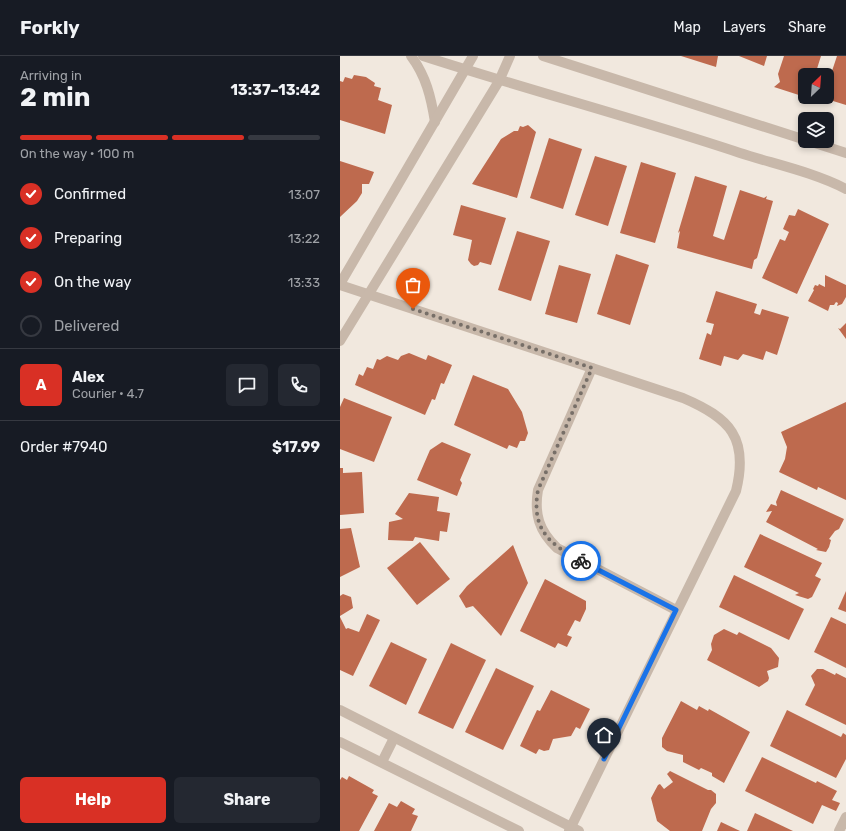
<!DOCTYPE html>
<meta charset="utf-8">
<style>
body{margin:0;font-family:Rubik,sans-serif;background:#242831;color:#f1f3f6;height:100vh;display:flex;flex-direction:column;font-size:15px;white-space:nowrap}
*{box-sizing:border-box;margin:0}
p{font-size:13px;color:#9ea1a6}
.icon{flex:none;width:22px;height:22px;fill:none;stroke:currentColor;stroke-width:2;stroke-linecap:round;stroke-linejoin:round}
.map{position:relative;flex:1;overflow:hidden}
.details{display:flex;flex-direction:column;background:#171b24;width:340px}
.details>*{flex:none}
.needle{width:26px;rotate:25deg}
.buttons{position:absolute;left:458px;top:12px;display:grid;gap:8px}
.buttons a{display:grid;place-items:center;width:36px;height:36px;border-radius:6px;background:#171b24;box-shadow:0 2px 6px #0003;font-size:20px}
.pin{position:absolute;display:grid;place-items:center;width:34px;height:34px;color:#fff;margin:-41px -17px;border-radius:50% 50% 50% 0;rotate:-45deg;box-shadow:0 0 4px #0007}
.pin .icon{rotate:45deg}
.courier{position:absolute;display:grid;place-items:center;width:40px;height:40px;margin:-20px;border:3px solid #1a73e8;border-radius:50%;background:#fff;color:#222;box-shadow:0 1px 5px #0007}
.overview em{font-style:normal;font-weight:700}
.overview div{display:flex;flex-direction:column-reverse}
.overview{display:flex;align-items:center;justify-content:space-between;height:68px;padding:0 20px}
h1{font-size:26px;font-weight:700;line-height:30px}
.bar{display:grid;grid-template-columns:repeat(4,1fr);gap:6px 4px;align-content:center;height:48px;padding:0 20px}
.bar i{height:5px;border-radius:3px;background:#363941}
.bar .current{background:#d93025}
.bar p{grid-column:span 4}
.line{display:flex;align-items:center;gap:10px;padding:0 20px;border-top:1px solid #363941}
.line div{flex:1}
.round{display:grid;place-items:center;flex:none;width:42px;height:42px;border-radius:6px;background:#242831}
ol{padding:0 20px;list-style:none}
li{display:flex;align-items:center;gap:12px;height:44px}
li p{margin-inline-start:auto}
li .icon{padding:4px;border-radius:50%;background:#d93025;color:#fff;stroke-width:4}
li:last-child{color:#9ea1a6}
li i{width:22px;height:22px;border:2px solid #363941;border-radius:50%}
.primary-button{display:flex;gap:8px;margin-top:auto;padding:8px 20px}
.primary-button a{flex:1;height:46px;border-radius:6px;background:#d93025;color:#fff;font-size:16px;font-weight:700;line-height:46px;text-align:center}
.primary-button a+a{background:#242831;color:#f1f3f6}
header{display:flex;align-items:center;gap:24px;box-sizing:border-box;height:56px;padding:0 20px;background:#171b24;border-bottom:1px solid #363941}
header strong{font-size:19px}
nav{display:flex;gap:22px;margin-inline-start:auto;font-size:14px}
main{display:flex;flex:1;min-height:0}
.map>svg:first-child{display:block}
.building{fill:#be6a4e}
.lines{fill:none;stroke-linecap:round;stroke-linejoin:round}
.minor{stroke:#c8b8aa;stroke-width:10}
.tertiary{stroke:#c8b8aa;stroke-width:10}
.done{stroke:#776f68;stroke-width:4;stroke-dasharray:0 7.2}
.route{stroke:#1a73e8;stroke-width:5}
</style>
<header>
<strong>Forkly</strong>
<nav><a>Map</a><a>Layers</a><a>Share</a></nav>
</header>
<main>
<section class="details">
<div class="overview"><div><h1>2 min</h1><p>Arriving in</p></div><em>13:37–13:42</em></div>
<div class="bar"><i class="current"></i><i class="current"></i><i class="current"></i><i></i><p>On the way · 100 m</p></div>
<ol>
<li><svg class="icon" aria-label="check" viewBox="0 0 24 24"><path d="M5 12l5 5 9-10"/></svg>Confirmed<p>13:07</p></li>
<li><svg class="icon" aria-label="check" viewBox="0 0 24 24"><path d="M5 12l5 5 9-10"/></svg>Preparing<p>13:22</p></li>
<li><svg class="icon" aria-label="check" viewBox="0 0 24 24"><path d="M5 12l5 5 9-10"/></svg>On the way<p>13:33</p></li>
<li><i></i>Delivered</li>
</ol>
<div class="line" style="height:72px"><b class="round" style="background:#d93025;color:#fff">A</b><div><b>Alex</b><p>Courier · 4.7</p></div><a class="round"><svg class="icon" aria-label="chat" viewBox="0 0 24 24"><path d="M4 5h16v11H9l-5 4z"/></svg></a><a class="round"><svg class="icon" aria-label="phone" viewBox="0 0 24 24"><path d="M5 4h4l2 5-3 2q2 4 5 5l2-3 5 2v4C11 20 4 13 5 4z"/></svg></a></div>
<div class="line" style="height:52px"><div>Order #7940</div><b>$17.99</b></div>
<div class="primary-button"><a>Help</a><a>Share</a></div>
</section>
<div class="map">
<svg width="506" height="775" viewBox="0 0 506 775">
<rect width="100%" height="100%" fill="#f1e8de"/>
<g class="building">
<path d="M341,0H378L376,11Z"/>
<path d="M399,0H427L424,10Z"/>
<path d="M444,0H481L475,19H465V41L434,31L440,26L438,18Z"/>
<path d="M497,0H506V49L493,45L491,47L484,44L487,41V30Z"/>
<path d="M14,19L26,21L35,27L34,30L41,32L38,44L52,49L45,78L0,64V25L3,26L5,21L12,23Z"/>
<path d="M188,69L196,76L177,142L132,128L161,83L174,75H178L180,70L183,71Z"/>
<path d="M209,82L242,93L223,153L190,142Z"/>
<path d="M255,100L287,110L268,170L235,159Z"/>
<path d="M0,105L34,116L29,128H22V137L17,145L0,161Z"/>
<path d="M301,106L336,117L315,187L280,177Z"/>
<path d="M355,120L387,130L373,180L384,184L400,134L424,142L427,140L426,143L433,145L417,202L414,204L412,213L337,192L340,175L338,177Z"/>
<path d="M121,149L166,162L151,209L140,206L138,209L134,210L131,208L128,204L132,184L113,179Z"/>
<path d="M458,153L489,168L457,238L422,222L440,183L445,185L449,176L443,173L449,159L455,160Z"/>
<path d="M177,175L210,185L191,245L158,234Z"/>
<path d="M276,198L309,209L290,269L257,258Z"/>
<path d="M219,209L251,218L237,267L205,258Z"/>
<path d="M485,219L506,229V241L502,248L497,250L498,247L496,246L494,249H490L488,255L468,245L474,234L473,233L475,229L478,230L479,228L485,231Z"/>
<path d="M376,235L417,248L414,257L420,259L422,253L449,261L437,299L426,295L423,304L403,298L398,304L384,300L381,310L359,303L367,277L371,279L374,268L366,266Z"/>
<path d="M506,267V283L498,272L500,273Z"/>
<path d="M69,297L86,304L88,299L112,309L104,328L101,327L95,344L92,343L85,359L15,329L19,318L23,320L27,311L33,313L37,303L40,304L47,300L58,304L61,300Z"/>
<path d="M133,319L168,333L182,356L188,377L185,385H180L177,392L169,389L167,393L114,369Z"/>
<path d="M4,342L52,361L34,406L0,393V351Z"/>
<path d="M506,346V444L478,431L477,434L439,416L445,403L447,391L441,376Z"/>
<path d="M102,386L131,398L120,424L122,427L117,440L77,424L90,394Z"/>
<path d="M0,412H3V417L22,416L24,457L0,459Z"/>
<path d="M441,434L504,463L499,473L495,475L489,483L491,484L489,491L486,496L476,494L478,493L426,466L432,455L426,456L431,448L437,450L436,446Z"/>
<path d="M69,437L99,441L97,455L110,457L107,476L100,475L99,485L75,481L73,485L48,484L49,466L63,463L55,458Z"/>
<path d="M11,472L20,511L0,521V473Z"/>
<path d="M420,478L482,507L475,520L481,523L472,541L468,543L455,539L459,537L404,511Z"/>
<path d="M80,486L110,523L77,549L47,512Z"/>
<path d="M173,489L188,527L161,580L133,550L126,552L119,540L127,530Z"/>
<path d="M394,519L464,553L449,584L379,551Z"/>
<path d="M205,523L246,545V553L240,566L235,564L227,579L232,581L227,591L218,587L215,592L180,575Z"/>
<path d="M506,535V556L498,553Z"/>
<path d="M3,538L11,541L13,552L0,560V540Z"/>
<path d="M27,558L40,564L13,620L0,614V561L6,573L8,572L19,576Z"/>
<path d="M491,561L506,568V612L474,596Z"/>
<path d="M384,573L397,579L399,576L431,592L439,602L438,611L427,615L429,622L428,625L419,631L367,604L372,594L371,588L374,579Z"/>
<path d="M51,586L87,603L66,649L29,630Z"/>
<path d="M111,587L146,604L113,673L78,657Z"/>
<path d="M156,612L194,630L163,694L125,676Z"/>
<path d="M477,613H483L495,619L496,617L506,622V669L465,649L475,629L471,620Z"/>
<path d="M211,634L250,653L240,673L236,671L231,680L213,683L209,694L204,695L199,693L196,698L180,690L197,654L200,655Z"/>
<path d="M341,645L357,654L359,650L368,655L369,653L410,676L384,727L372,720V717L361,712L359,714L343,706V699L327,695L322,691V682Z"/>
<path d="M447,654L501,681L503,677L506,679V703L496,722L430,690Z"/>
<path d="M422,701L476,727L477,725L497,735L492,744L500,747L496,755L482,749L473,768L405,735Z"/>
<path d="M330,715L368,734H371L376,738V747L371,753L362,775H330L317,765L311,742L318,729L320,728L324,733L333,726L327,718Z"/>
<path d="M9,720L34,734L32,737L38,740L19,775H0V724L2,721L7,724Z"/>
<path d="M61,745L75,753L72,758L78,760L71,775H34L49,747L57,751Z"/>
<path d="M415,757L453,775H407Z"/>
<path d="M381,766L400,775H377Z"/>
</g>
<g class="lines">
<g class="minor">
<path d="M0,229L343,342C390,362 409,382 396,435L229,775"/>
<path d="M252,312L198,434C194,458 199,475 217,492L336,554"/>
<path d="M0,654L239,775"/>
<path d="M0,686L179,775"/>
<path d="M42,706L54,682"/>
</g>
<g class="tertiary">
<path d="M71,0C86,20 91,41 95,66"/>
<path d="M83,0C188,34 295,62 400,97C434,108 473,116 506,133"/>
<path d="M203,0L506,97"/>
<path d="M0,228L133,0"/>
<path d="M0,285L159,25L170,0"/>
<path d="M499,775L506,761"/>
</g>
</g>
<g class="lines">
<path class="done" d="M73,253L252,312L198,434C191,473 209,488 241,505"/>
<path class="route" d="M241,505L336,554L264,703"/>
</g>
</svg>
<div class="buttons">
<a><svg class="needle" viewBox="-14 -14 28 28"><path d="M0-13l5 13h-10z" fill="#e53935"/><path d="M0 13l5-13h-10z" fill="#9ea1a6"/></svg></a>
<a><svg class="icon" aria-label="layers" viewBox="0 0 24 24"><path d="M12 4l9 5-9 5-9-5zM3 14l9 5 9-5"/></svg></a>
</div>
<div class="pin" style="left:73px;top:253px;background:#ea580c"><svg class="icon" aria-label="bag" viewBox="0 0 24 24"><path d="M5 8h14l-1 12H6zM9 8a3 3 0 0 1 6 0"/></svg></div>
<div class="pin" style="left:264px;top:703px;background:#1f2937"><svg class="icon" aria-label="home" viewBox="0 0 24 24"><path d="M3 11l9-7 9 7M6 9v11h12V9"/></svg></div>
<div class="courier" style="left:241px;top:505px"><svg class="icon" aria-label="bike" viewBox="0 0 24 24"><circle cx="6" cy="16" r="4"/><circle cx="18" cy="16" r="4"/><path d="M6 16l4-8h5l3 8M10 8l3 8H6M13 5h3"/></svg></div>
</div>
</main>
